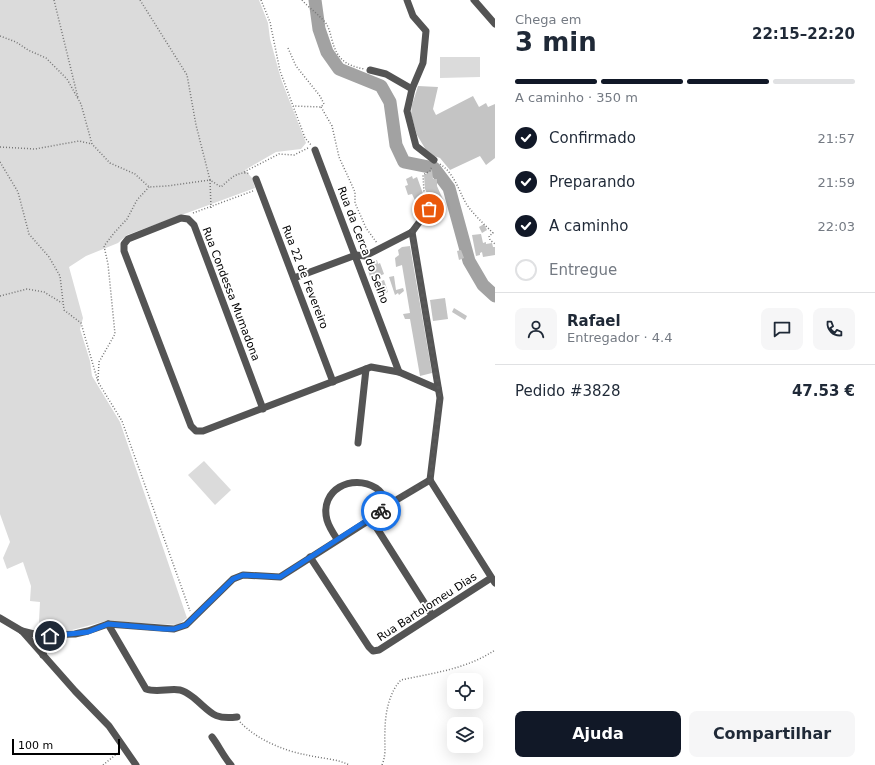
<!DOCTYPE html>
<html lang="pt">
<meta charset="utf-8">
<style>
body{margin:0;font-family:"DejaVu Sans",sans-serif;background:#f6f6f7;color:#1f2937;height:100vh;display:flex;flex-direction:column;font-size:15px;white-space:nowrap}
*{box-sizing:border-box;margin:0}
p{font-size:13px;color:#747a83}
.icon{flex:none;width:22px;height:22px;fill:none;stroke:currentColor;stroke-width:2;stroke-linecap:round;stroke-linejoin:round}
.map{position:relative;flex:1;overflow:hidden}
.sheet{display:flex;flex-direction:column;background:#fff;width:380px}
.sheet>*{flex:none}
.fabs{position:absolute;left:447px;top:673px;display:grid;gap:8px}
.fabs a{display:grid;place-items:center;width:36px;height:36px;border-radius:8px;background:#fff;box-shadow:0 4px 16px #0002;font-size:20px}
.scale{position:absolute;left:12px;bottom:10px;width:108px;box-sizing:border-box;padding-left:4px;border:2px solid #000;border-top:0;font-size:11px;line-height:14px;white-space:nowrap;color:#000;-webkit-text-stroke:3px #fff;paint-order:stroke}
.pin{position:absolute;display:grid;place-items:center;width:34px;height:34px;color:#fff;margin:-17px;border:2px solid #fff;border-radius:50%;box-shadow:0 1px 4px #0007}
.courier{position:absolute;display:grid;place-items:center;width:40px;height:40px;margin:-20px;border:3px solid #1a73e8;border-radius:50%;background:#fff;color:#222;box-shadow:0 1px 5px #0007}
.headline em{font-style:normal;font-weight:600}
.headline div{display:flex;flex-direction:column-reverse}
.headline{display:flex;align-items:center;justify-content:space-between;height:68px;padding:0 20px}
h1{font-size:26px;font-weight:600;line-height:30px}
.bar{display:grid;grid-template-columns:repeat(4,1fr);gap:6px 4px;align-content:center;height:48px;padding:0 20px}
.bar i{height:5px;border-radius:3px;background:#e0e1e3}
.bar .selected{background:#111827}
.bar p{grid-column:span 4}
.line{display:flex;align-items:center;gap:10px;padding:0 20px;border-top:1px solid #e0e1e3}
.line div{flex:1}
.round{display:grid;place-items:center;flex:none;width:42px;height:42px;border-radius:8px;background:#f6f6f7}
ol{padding:0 20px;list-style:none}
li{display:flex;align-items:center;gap:12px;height:44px}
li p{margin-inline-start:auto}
li .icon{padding:4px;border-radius:50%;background:#111827;color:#fff;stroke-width:4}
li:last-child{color:#747a83}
li i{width:22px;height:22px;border:2px solid #e0e1e3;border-radius:50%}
.primary-button{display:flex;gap:8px;margin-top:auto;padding:8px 20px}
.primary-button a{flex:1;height:46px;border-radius:8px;background:#111827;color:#fff;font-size:16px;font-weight:600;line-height:46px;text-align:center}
.primary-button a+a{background:#f6f6f7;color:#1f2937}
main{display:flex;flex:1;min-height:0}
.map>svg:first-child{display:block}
.green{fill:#dbdbdb}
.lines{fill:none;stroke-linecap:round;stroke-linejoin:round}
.river{stroke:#a2a2a2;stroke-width:13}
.building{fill:#c4c4c4}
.path{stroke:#767676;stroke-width:1.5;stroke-dasharray:1 2;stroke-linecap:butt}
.street{stroke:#545454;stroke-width:7}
.done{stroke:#595959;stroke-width:4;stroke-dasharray:0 7.2}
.route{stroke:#1a73e8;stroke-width:5}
.labels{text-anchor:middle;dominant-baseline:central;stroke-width:3.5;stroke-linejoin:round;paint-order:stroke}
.street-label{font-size:11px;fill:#000;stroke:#fff}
</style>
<main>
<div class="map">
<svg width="495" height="765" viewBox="0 0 495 765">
<rect width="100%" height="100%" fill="#fff"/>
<g class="green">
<path d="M0,0H259L268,23L270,39L281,79L306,143L301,149L276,152L245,170L252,178L255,188L127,235L118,243L86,256L69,267L83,318L80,329L90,361L92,376L120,422L187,618L178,625L106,621L72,630H41L39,621L40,602L30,601L31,586L23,562L7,569L3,558L10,542L0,514Z"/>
<path d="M440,57H480V77L440,78Z"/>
<path d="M204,461L231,490L215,505L188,475Z"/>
</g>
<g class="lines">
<path class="river" d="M315,0L319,29L327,52L339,69L381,86L390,102L396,145L404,162L434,168L449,188L469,261L483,285L495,296"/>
</g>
<g class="building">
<path d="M418,86L438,87L433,109L436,115L473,96L479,107L486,103L488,107L495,104V158L486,165L480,156L450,170L440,158L434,156L426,150L417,135L411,114L412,105Z"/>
<path d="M432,170L433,179H437V186L445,204L434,209L425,189L424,175Z"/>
<path d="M412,176L413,179L417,177L426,202L423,203L424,210L420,211L412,194L408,195L405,186L408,185L406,179Z"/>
<path d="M484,224L487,230L482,233L479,227Z"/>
<path d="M481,234L483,243L486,242V244L492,243L493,247H495V255L483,257L482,252L480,253V255L476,256L472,235Z"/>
<path d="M410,246L432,373L420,376L410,319H405L403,314L410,313L402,265L396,267L395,258L399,255L398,250L402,247Z"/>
<path d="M461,250L464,258L459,260L457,251Z"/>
<path d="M377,260L378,264L380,263L384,274L371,280L366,264Z"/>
<path d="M394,276L396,290L403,288L404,291L399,295L398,293L395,295L389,277Z"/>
<path d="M384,280L388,292L378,296L374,284Z"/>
<path d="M445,298L448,319L433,321L430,300Z"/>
<path d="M454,308L467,316L465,320L452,312Z"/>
</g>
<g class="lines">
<g class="path">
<path d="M54,0L78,98"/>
<path d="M140,0L187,75L196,125L210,180L221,187C230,179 238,170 250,174"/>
<path d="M261,0L270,22L280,71L305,138L311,145"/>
<path d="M302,0C309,8 318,14 325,22C329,27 330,33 332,40C337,59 345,65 364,69"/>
<path d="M0,36L16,42L28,50L46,58L67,79L81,104L92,144L110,163L135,174L149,187L167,186L210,180L211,208"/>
<path d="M288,48L296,66L320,96L324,104L321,107L293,106"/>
<path d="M321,107L332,126L339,157L355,192V203L366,228L377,243"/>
<path d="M0,147L35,149L79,141L92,144"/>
<path d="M0,162L18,192L29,234L49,257L60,276L64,310L81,323L98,382L122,421L190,611"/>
<path d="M440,164C455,174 458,190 467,205C474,215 484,224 493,233L489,236L490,240L495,244"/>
<path d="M244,172L279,154L294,155L308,148"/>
<path d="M427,203L424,192L423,175L430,171L432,166"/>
<path d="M193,213L253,191"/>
<path d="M0,296L27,289L44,292L62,303"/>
<path d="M98,380L99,362L115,334L108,264L104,246L114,233L127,219L137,200L149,187"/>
<path d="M240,722C256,739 284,751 307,755C318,758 339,759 349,765"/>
<path d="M103,765L119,752"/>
<path d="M382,765C387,753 384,743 385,731C385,714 389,692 401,680C433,673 467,669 495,650"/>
</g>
<g class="street">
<path d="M407,0L413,16L426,31L423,63L412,89L407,111L416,146L434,160"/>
<path d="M474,0L495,24"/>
<path d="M370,70L386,74L412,89"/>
<path d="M315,150L399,372"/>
<path d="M256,179L333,382"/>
<path d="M412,232L440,398L430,480"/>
<path d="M294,278L356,255L365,256L412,232L429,209"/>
<path d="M263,409L194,225L188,219L181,218L128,239L124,244V251L191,426L196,431H203L371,367L399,372L438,389"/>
<path d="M358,443L366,369"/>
<path d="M430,480L495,583"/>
<path d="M371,519L432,615"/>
<path d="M337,539C333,533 329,527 327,520C319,490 352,473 376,488C382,492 386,499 389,505"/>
<path d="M310,557L369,647L373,651L379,650L491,578"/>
<path d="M0,618L22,631L75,691L109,726L136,765"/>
<path d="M108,624L146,689C157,693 169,688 180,690C185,691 190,695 194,698C211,712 213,720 237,717"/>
<path d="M22,631L38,635L75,634L88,631L108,624L174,629L186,625L233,579L243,575L280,577L371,519L398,499L430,480"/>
<path d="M43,655C44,644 53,640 62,636"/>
<path d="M212,737C219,746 223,756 231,765"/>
</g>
</g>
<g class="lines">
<path class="done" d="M381,511L398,499L430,480L440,398L412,232L429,209"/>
<path class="route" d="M50,636L88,632L108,624L165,629H174L186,625L233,579L243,575L280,577L381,511"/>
</g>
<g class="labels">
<g class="street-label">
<text transform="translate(363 245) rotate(69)">Rua da Cerca do Selho</text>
<text transform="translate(305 277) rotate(69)">Rua 22 de Fevereiro</text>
<text transform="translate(231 294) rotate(69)">Rua Condessa Mumadona</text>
<text transform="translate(427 607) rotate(-33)">Rua Bartolomeu Dias</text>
</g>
</g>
</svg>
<div class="fabs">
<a><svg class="icon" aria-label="locate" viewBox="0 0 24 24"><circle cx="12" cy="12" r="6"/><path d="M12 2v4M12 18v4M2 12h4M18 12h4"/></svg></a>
<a><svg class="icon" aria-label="layers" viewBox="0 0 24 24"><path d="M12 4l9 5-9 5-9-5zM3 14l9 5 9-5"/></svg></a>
</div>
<div class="scale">100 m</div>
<div class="pin" style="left:429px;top:209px;background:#ea580c"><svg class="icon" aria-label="bag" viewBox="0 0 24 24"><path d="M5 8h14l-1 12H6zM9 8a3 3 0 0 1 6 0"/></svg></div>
<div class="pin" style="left:50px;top:636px;background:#1f2937"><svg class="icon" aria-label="home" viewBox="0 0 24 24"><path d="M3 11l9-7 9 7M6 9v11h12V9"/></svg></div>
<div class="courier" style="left:381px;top:511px"><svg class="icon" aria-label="bike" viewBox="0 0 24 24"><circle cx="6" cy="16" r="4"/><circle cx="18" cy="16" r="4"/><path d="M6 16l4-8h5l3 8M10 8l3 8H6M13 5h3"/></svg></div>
</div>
<section class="sheet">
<div class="headline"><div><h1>3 min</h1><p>Chega em</p></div><em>22:15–22:20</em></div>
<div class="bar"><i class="selected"></i><i class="selected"></i><i class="selected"></i><i></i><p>A caminho · 350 m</p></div>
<ol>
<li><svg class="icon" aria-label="check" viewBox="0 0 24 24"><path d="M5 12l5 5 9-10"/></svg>Confirmado<p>21:57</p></li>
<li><svg class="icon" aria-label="check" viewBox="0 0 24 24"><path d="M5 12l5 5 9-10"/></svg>Preparando<p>21:59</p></li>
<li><svg class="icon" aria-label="check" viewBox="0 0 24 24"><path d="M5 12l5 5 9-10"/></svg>A caminho<p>22:03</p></li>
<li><i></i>Entregue</li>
</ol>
<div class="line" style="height:72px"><a class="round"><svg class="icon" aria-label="person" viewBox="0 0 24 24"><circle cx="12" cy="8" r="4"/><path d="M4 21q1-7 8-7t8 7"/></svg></a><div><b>Rafael</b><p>Entregador · 4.4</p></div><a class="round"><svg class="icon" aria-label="chat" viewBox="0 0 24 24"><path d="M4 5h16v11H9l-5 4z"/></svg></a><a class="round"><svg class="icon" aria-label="phone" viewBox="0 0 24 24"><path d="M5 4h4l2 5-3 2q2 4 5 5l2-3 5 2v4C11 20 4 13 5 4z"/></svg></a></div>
<div class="line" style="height:52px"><div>Pedido #3828</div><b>47.53 €</b></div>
<div class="primary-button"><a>Ajuda</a><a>Compartilhar</a></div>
</section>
</main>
